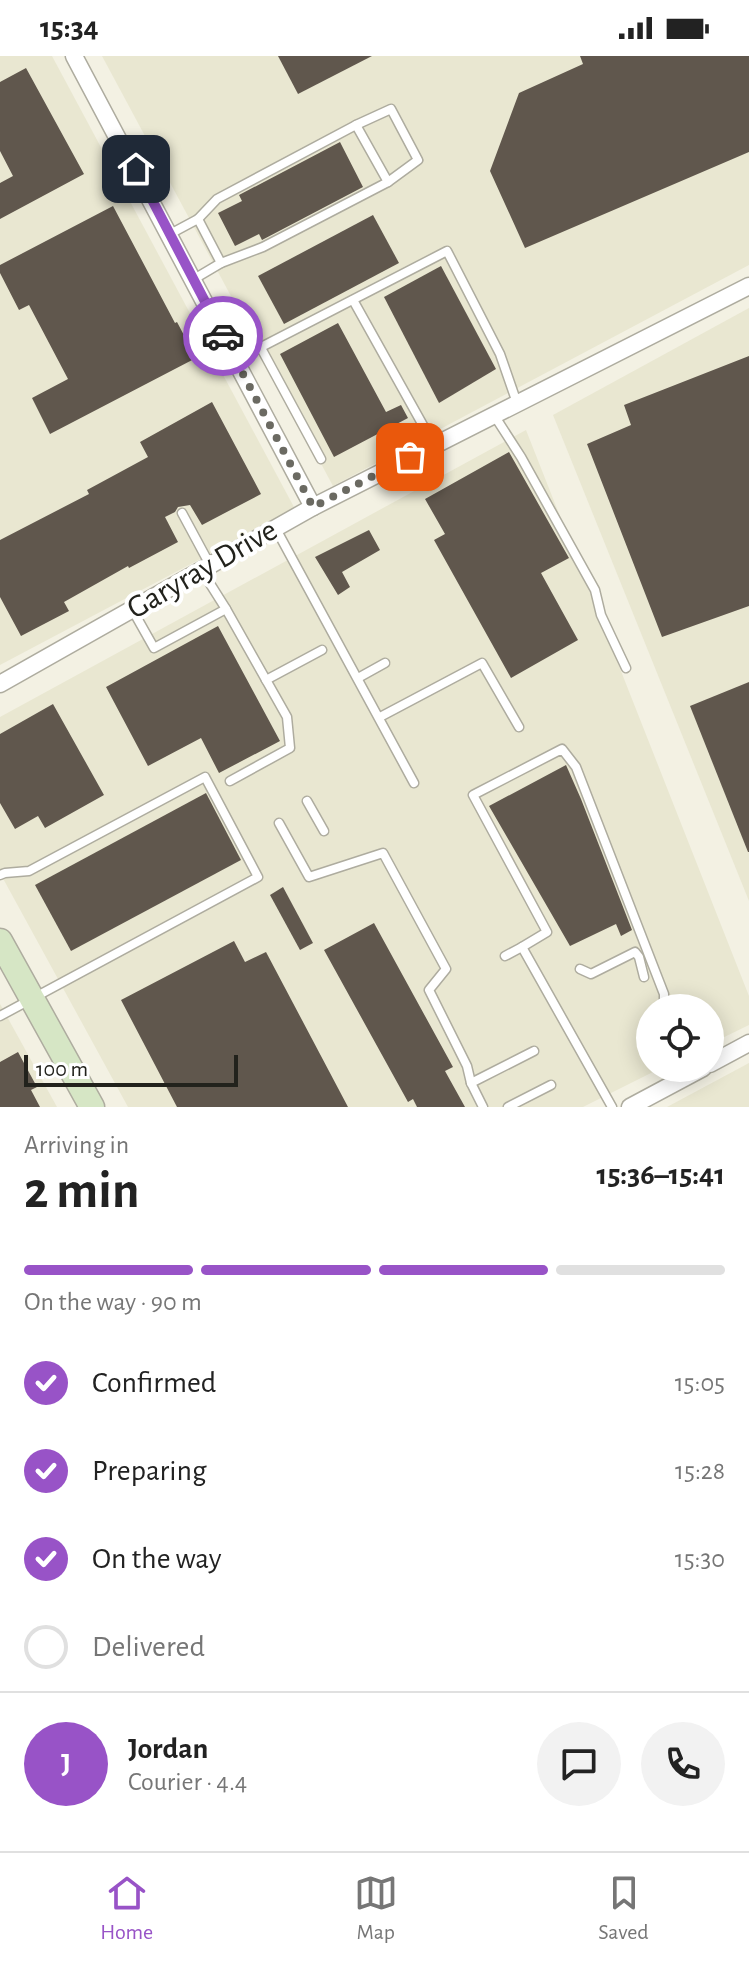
<!DOCTYPE html>
<meta charset="utf-8">
<style>
body{margin:0;font-family:"Alegreya Sans",sans-serif;background:#f2f2f2;color:#222;height:100vh;display:flex;flex-direction:column;font-size:30px;white-space:nowrap}
*{box-sizing:border-box;margin:0}
p{font-size:26px;color:#767676}
.icon{flex:none;width:44px;height:44px;fill:none;stroke:currentColor;stroke-width:2;stroke-linecap:round;stroke-linejoin:round}
.map{position:relative;height:1051px;overflow:hidden}
.panel{display:flex;flex-direction:column;background:#fff;flex:1}
.panel>*{flex:none}
.controls{position:absolute;left:636px;top:938px;display:grid;gap:16px}
.controls a{display:grid;place-items:center;width:88px;height:88px;border-radius:50%;background:#fff;box-shadow:0 4px 20px #0003;font-size:40px}
.scale{position:absolute;left:24px;bottom:20px;width:214px;box-sizing:border-box;padding-left:8px;border:4px solid #22221c;border-top:0;font-size:22px;line-height:28px;white-space:nowrap;color:#22221c;-webkit-text-stroke:6px #fff;paint-order:stroke}
.pin{position:absolute;display:grid;place-items:center;width:68px;height:68px;color:#fff;margin:-34px;border-radius:16px;box-shadow:0 4px 12px #0006}
.courier{position:absolute;display:grid;place-items:center;width:80px;height:80px;margin:-40px;border:6px solid #9853c7;border-radius:50%;background:#fff;color:#222;box-shadow:0 2px 10px #0007}
.head em{font-style:normal;font-weight:700}
.head div{display:flex;flex-direction:column-reverse}
.head{display:flex;align-items:center;justify-content:space-between;height:136px;padding:0 24px}
h1{font-size:52px;font-weight:700;line-height:60px}
.bar{display:grid;grid-template-columns:repeat(4,1fr);gap:12px 8px;align-content:center;height:96px;padding:0 24px}
.bar i{height:10px;border-radius:6px;background:#e0e0e0}
.bar .current{background:#9853c7}
.bar p{grid-column:span 4}
.line{display:flex;align-items:center;gap:20px;padding:0 24px;border-top:2px solid #e0e0e0}
.line div{flex:1}
.round{display:grid;place-items:center;flex:none;width:84px;height:84px;border-radius:42px;background:#f2f2f2}
ol{padding:0 24px;list-style:none}
li{display:flex;align-items:center;gap:24px;height:88px}
li p{margin-inline-start:auto}
li .icon{padding:8px;border-radius:50%;background:#9853c7;color:#fff;stroke-width:4}
li:last-child{color:#767676}
li i{width:44px;height:44px;border:4px solid #e0e0e0;border-radius:50%}
.status{display:flex;justify-content:space-between;align-items:center;height:56px;padding:0 40px;background:#fff;direction:ltr}
.status svg{height:22px;fill:currentColor}
.tabs{display:flex;justify-content:space-around;align-items:center;height:112px;border-top:2px solid #e0e0e0;background:#fff;font-size:22px;color:#767676}
.tabs a{display:grid;justify-items:center;gap:4px}
.tabs .current{color:#9853c7}
.map>svg:first-child{display:block}
.built{fill:#e9e7d1}
.building{fill:#60574d}
.lines{fill:none;stroke-linecap:round;stroke-linejoin:round}
.lane-casing{stroke:#aeac9f;stroke-width:11}
.street-casing{stroke:#aeac9f;stroke-width:19}
.secondary-casing{stroke:#aeac9f;stroke-width:27}
.lane{stroke:#fff;stroke-width:8}
.street{stroke:#fff;stroke-width:16}
.secondary{stroke:#d6e6c5;stroke-width:24}
.done{stroke:#6b6a62;stroke-width:8;stroke-dasharray:0 14.4}
.route{stroke:#9853c7;stroke-width:10}
.labels{text-anchor:middle;dominant-baseline:central;stroke-width:8;stroke-linejoin:round;paint-order:stroke}
.street-label{font-size:32px;fill:#22221c;stroke:#fff}
</style>
<div class="status"><b>15:34</b><svg viewBox="0 0 49 12"><path d="M0 12V9h3v3zM5 12V6h3v6zM10 12V3h3v9zM15 12V0h3v12zM26 1h20v11H26zM47 4h2v5h-2z"/></svg></div>
<div class="map">
<svg width="749" height="1051" viewBox="0 0 749 1051">
<rect width="100%" height="100%" fill="#f3f1e3"/>
<g class="built">
<path d="M0,0H52L295,453L0,609Z"/>
<path d="M102,0H749V209L333,430Z"/>
<path d="M749,252V845L553,359Z"/>
<path d="M526,374L749,940V969L710,988V952H650V1012H661L583,1051H128L0,817V661Z"/>
<path d="M0,948L57,1051H0Z"/>
<path d="M749,1007V1051H667Z"/>
</g>
<g class="building">
<path d="M278,0H372L298,38Z"/>
<path d="M580,0H749V96L525,192L490,115L519,37L583,8Z"/>
<path d="M26,12L84,118L0,163V127L13,120L0,95V26Z"/>
<path d="M340,86L363,131L262,184L259,178L235,190L218,157L242,145L239,139Z"/>
<path d="M113,150L175,267L177,266L196,302L50,378L32,342L68,323L29,249L19,254L0,217V209Z"/>
<path d="M373,159L399,207L284,268L258,220Z"/>
<path d="M441,210L496,313L439,347L384,241Z"/>
<path d="M338,267L386,356L401,349L408,362L334,401L280,298Z"/>
<path d="M749,300V550L662,581L587,388L631,369L624,349Z"/>
<path d="M212,346L261,438L202,469L190,449L178,451L175,456L165,461L178,486L129,512L128,510L64,546L69,555L21,580L0,541V484L89,438L87,434L148,401L140,386Z"/>
<path d="M509,396L569,502L541,517L578,584L511,622L434,484L445,478L425,443Z"/>
<path d="M369,474L380,494L342,516L350,531L338,539L315,501Z"/>
<path d="M218,570L280,685L219,717L201,682L148,710L106,631Z"/>
<path d="M749,626V796H748L690,650Z"/>
<path d="M53,648L104,739L45,772L38,760L15,773L0,747V678Z"/>
<path d="M566,709L581,743L632,874L621,880L616,868L570,890L489,750Z"/>
<path d="M206,737L241,804L71,895L35,829Z"/>
<path d="M283,831L313,887L300,894L270,839Z"/>
<path d="M374,867L453,1011L445,1015L465,1051H417L413,1043L408,1046L324,894Z"/>
<path d="M234,885L245,906L266,896L348,1051H177L121,944Z"/>
<path d="M18,996L37,1031L31,1034L40,1051H0V1006Z"/>
</g>
<g class="lines">
<g class="lane-casing">
<g id="lane">
<path d="M356,69L391,53L418,104L388,126"/>
<path d="M198,163L217,143L356,69L388,126L263,191L221,207"/>
<path d="M170,178L198,163L221,207L194,223"/>
<path d="M353,244L434,389"/>
<path d="M261,292L321,403"/>
<path d="M236,304L447,195L500,298L517,347"/>
<path d="M494,359L521,401L595,534L601,559L626,612"/>
<path d="M182,457L210,509"/>
<path d="M276,473L414,727"/>
<path d="M132,553L154,592L226,553L202,515"/>
<path d="M226,553L287,661L290,692L230,725"/>
<path d="M358,622L385,607"/>
<path d="M266,624L322,594"/>
<path d="M380,661L482,607L519,671"/>
<path d="M307,745L324,775"/>
<path d="M279,767L309,821L383,797L446,913L429,934L467,1010L471,1027"/>
<path d="M0,819L5,817L29,815L205,721L258,821L0,960"/>
<path d="M505,900L522,891"/>
<path d="M580,913L591,918L635,896L639,901L644,921"/>
<path d="M483,1051L471,1027L534,995"/>
<path d="M508,1051L551,1029"/>
<path d="M612,1051L522,891L547,876L473,739L562,693L576,711L664,938V952"/>
</g>
</g>
<g class="street-casing">
<g id="street">
<path d="M74,0L313,451"/>
<path d="M0,628L313,451L749,230"/>
<path d="M710,1008L749,987"/>
<path d="M630,1051L703,1012"/>
</g>
</g>
<g class="secondary-casing">
<path id="secondary" d="M0,885L92,1051"/>
</g>
<use href="#lane" class="lane"/>
<use href="#street" class="street"/>
<use href="#secondary" class="secondary"/>
</g>
<g class="lines">
<path class="done" d="M223,280L313,451L410,401"/>
<path class="route" d="M136,113L223,280"/>
</g>
<g class="labels">
<g class="street-label">
<text transform="translate(202 513) rotate(-30)">Garyray Drive</text>
</g>
</g>
</svg>
<div class="controls">
<a><svg class="icon" aria-label="locate" viewBox="0 0 24 24"><circle cx="12" cy="12" r="6"/><path d="M12 2v4M12 18v4M2 12h4M18 12h4"/></svg></a>
</div>
<div class="scale">100 m</div>
<div class="pin" style="left:410px;top:401px;background:#ea580c"><svg class="icon" aria-label="bag" viewBox="0 0 24 24"><path d="M5 8h14l-1 12H6zM9 8a3 3 0 0 1 6 0"/></svg></div>
<div class="pin" style="left:136px;top:113px;background:#1f2937"><svg class="icon" aria-label="home" viewBox="0 0 24 24"><path d="M3 11l9-7 9 7M6 9v11h12V9"/></svg></div>
<div class="courier" style="left:223px;top:280px"><svg class="icon" aria-label="car" viewBox="0 0 24 24"><path d="M5 17H2v-5l4-1 3-4h7l3 4 3 1v5h-3M9 17h6M6 11h13"/><circle cx="7" cy="17" r="2"/><circle cx="17" cy="17" r="2"/></svg></div>
</div>
<section class="panel">
<div class="head"><div><h1>2 min</h1><p>Arriving in</p></div><em>15:36–15:41</em></div>
<div class="bar"><i class="current"></i><i class="current"></i><i class="current"></i><i></i><p>On the way · 90 m</p></div>
<ol>
<li><svg class="icon" aria-label="check" viewBox="0 0 24 24"><path d="M5 12l5 5 9-10"/></svg>Confirmed<p>15:05</p></li>
<li><svg class="icon" aria-label="check" viewBox="0 0 24 24"><path d="M5 12l5 5 9-10"/></svg>Preparing<p>15:28</p></li>
<li><svg class="icon" aria-label="check" viewBox="0 0 24 24"><path d="M5 12l5 5 9-10"/></svg>On the way<p>15:30</p></li>
<li><i></i>Delivered</li>
</ol>
<div class="line" style="height:144px"><b class="round" style="background:#9853c7;color:#fff">J</b><div><b>Jordan</b><p>Courier · 4.4</p></div><a class="round"><svg class="icon" aria-label="chat" viewBox="0 0 24 24"><path d="M4 5h16v11H9l-5 4z"/></svg></a><a class="round"><svg class="icon" aria-label="phone" viewBox="0 0 24 24"><path d="M5 4h4l2 5-3 2q2 4 5 5l2-3 5 2v4C11 20 4 13 5 4z"/></svg></a></div>
</section>
<nav class="tabs">
<a class="current"><svg class="icon" aria-label="home" viewBox="0 0 24 24"><path d="M3 11l9-7 9 7M6 9v11h12V9"/></svg>Home</a>
<a><svg class="icon" aria-label="map" viewBox="0 0 24 24"><path d="M3 6l6-2 6 2 6-2v14l-6 2-6-2-6 2zM9 4v14M15 6v14"/></svg>Map</a>
<a><svg class="icon" aria-label="saved" viewBox="0 0 24 24"><path d="M7 4h10v16l-5-4-5 4z"/></svg>Saved</a>
</nav>
